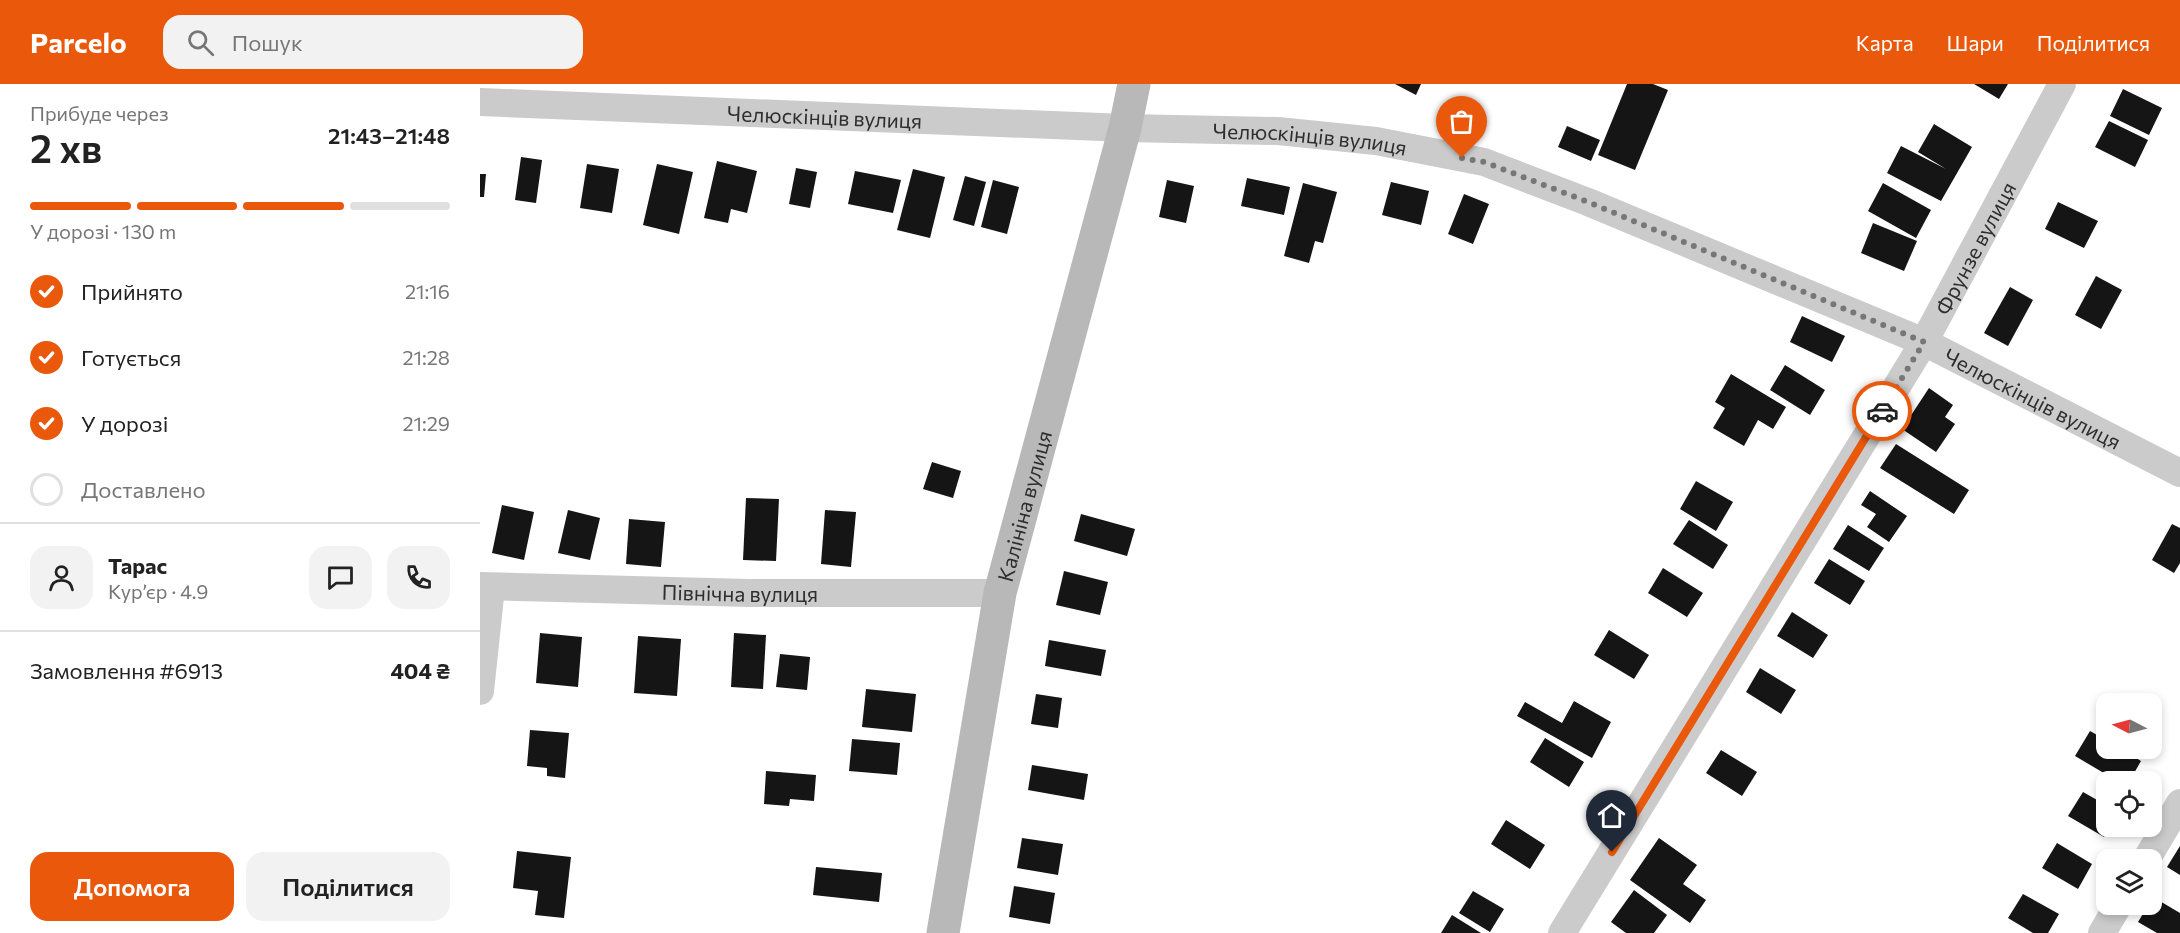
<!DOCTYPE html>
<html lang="uk">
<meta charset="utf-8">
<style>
body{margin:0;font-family:Commissioner,sans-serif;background:#f2f2f2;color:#222;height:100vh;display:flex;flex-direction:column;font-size:22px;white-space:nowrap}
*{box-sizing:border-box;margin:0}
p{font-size:20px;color:#767676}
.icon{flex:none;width:33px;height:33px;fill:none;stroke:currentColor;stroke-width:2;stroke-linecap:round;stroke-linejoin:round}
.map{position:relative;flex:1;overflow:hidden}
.side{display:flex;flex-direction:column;background:#fff;width:480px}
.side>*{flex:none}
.needle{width:39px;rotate:276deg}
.tools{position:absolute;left:1616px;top:609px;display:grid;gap:12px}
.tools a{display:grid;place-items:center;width:66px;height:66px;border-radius:12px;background:#fff;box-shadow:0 3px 9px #0003;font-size:30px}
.pin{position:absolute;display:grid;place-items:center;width:51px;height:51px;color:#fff;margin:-62px -26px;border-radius:50% 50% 50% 0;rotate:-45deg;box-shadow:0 0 6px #0007}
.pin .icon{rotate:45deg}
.courier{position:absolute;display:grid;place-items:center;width:60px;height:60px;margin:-30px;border:4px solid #ea580c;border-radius:50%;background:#fff;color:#222;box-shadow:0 2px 8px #0007}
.head em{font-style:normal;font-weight:600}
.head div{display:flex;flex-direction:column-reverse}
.head{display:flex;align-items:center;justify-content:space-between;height:102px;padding:0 30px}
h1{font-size:39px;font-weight:600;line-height:45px}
.bar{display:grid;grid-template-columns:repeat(4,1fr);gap:9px 6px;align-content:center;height:72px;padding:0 30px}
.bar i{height:8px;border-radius:4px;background:#e0e0e0}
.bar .selected{background:#ea580c}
.bar p{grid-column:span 4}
.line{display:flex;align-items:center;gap:15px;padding:0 30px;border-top:2px solid #e0e0e0}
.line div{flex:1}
.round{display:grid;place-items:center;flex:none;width:63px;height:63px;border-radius:18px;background:#f2f2f2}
ol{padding:0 30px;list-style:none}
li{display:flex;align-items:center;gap:18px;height:66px}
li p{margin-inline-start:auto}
li .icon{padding:6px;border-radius:50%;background:#ea580c;color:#fff;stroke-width:4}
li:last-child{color:#767676}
li i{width:33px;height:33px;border:3px solid #e0e0e0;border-radius:50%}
.button{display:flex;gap:12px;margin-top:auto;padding:12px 30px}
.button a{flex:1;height:69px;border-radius:18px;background:#ea580c;color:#fff;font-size:24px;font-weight:600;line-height:69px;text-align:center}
.button a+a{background:#f2f2f2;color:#222}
header{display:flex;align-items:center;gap:36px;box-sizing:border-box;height:84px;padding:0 30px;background:#ea580c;color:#fff}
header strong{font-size:28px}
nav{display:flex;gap:33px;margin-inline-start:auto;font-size:21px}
.search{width:420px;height:54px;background:#f2f2f2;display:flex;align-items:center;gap:15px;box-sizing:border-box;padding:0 21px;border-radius:18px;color:#767676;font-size:22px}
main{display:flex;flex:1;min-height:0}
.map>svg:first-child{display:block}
.building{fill:#151515}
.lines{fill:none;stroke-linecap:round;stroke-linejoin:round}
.street{stroke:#cbcbcb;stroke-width:28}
.secondary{stroke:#b8b8b8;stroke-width:33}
.done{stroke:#777;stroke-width:6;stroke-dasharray:0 10.8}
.route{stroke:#ea580c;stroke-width:8}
.labels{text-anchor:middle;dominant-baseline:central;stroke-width:6;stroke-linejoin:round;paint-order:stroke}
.street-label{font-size:21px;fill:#2e2e2e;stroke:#fff}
</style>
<header>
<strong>Parcelo</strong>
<div class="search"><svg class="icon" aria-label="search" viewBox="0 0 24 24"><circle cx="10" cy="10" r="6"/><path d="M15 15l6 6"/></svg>Пошук</div>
<nav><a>Карта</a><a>Шари</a><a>Поділитися</a></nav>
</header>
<main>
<section class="side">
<div class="head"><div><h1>2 хв</h1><p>Прибуде через</p></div><em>21:43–21:48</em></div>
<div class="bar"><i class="selected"></i><i class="selected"></i><i class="selected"></i><i></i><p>У дорозі · 130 m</p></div>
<ol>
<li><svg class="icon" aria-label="check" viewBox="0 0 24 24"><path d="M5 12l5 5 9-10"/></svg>Прийнято<p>21:16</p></li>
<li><svg class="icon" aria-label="check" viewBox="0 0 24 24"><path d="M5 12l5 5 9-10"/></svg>Готується<p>21:28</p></li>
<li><svg class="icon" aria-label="check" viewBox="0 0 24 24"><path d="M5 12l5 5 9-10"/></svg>У дорозі<p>21:29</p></li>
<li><i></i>Доставлено</li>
</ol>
<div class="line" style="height:108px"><a class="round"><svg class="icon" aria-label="person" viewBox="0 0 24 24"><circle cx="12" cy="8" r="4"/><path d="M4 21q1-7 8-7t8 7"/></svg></a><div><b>Тарас</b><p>Кур’єр · 4.9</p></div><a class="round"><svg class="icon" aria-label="chat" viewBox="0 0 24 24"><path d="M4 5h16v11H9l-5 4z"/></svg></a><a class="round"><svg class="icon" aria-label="phone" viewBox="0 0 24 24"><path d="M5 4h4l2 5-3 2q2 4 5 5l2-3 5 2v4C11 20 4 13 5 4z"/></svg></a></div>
<div class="line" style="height:78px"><div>Замовлення #6913</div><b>404 ₴</b></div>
<div class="button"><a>Допомога</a><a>Поділитися</a></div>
</section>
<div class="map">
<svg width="1700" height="849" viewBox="0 0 1700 849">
<rect width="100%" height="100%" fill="#fff"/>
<g class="building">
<path d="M915,0H941L936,11Z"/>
<path d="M1147,0H1173L1188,6L1155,86L1118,71Z"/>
<path d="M1494,0H1528L1519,15Z"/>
<path d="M1643,5L1682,24L1669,51L1630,32Z"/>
<path d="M1629,37L1668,56L1655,83L1615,63Z"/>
<path d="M1454,40L1492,63L1461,117L1407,89L1421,62L1466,85L1438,68Z"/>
<path d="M1087,42L1120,56L1111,77L1078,63Z"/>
<path d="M41,73L62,76L56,119L35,116Z"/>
<path d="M237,77L277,87L267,129L251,125L248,139L224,134Z"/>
<path d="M107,80L139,85L132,129L100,124Z"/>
<path d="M177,80L213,88L199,150L163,141Z"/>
<path d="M316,84L337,88L330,124L309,120Z"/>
<path d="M433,85L465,93L450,154L417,146Z"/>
<path d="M375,87L421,96L413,129L368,120Z"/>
<path d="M0,90H6L4,113H0Z"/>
<path d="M485,92L506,98L494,142L473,136Z"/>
<path d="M767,94L810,103L804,131L761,122Z"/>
<path d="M513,96L539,103L527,150L501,143Z"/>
<path d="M687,96L714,102L706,139L679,133Z"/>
<path d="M911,98L949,107L941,141L902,131Z"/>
<path d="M823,99L857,108L843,159L835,157L829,179L804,172Z"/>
<path d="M1403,99L1451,126L1436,154L1388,127Z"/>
<path d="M984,110L1009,120L993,160L968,150Z"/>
<path d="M1578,118L1618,137L1604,164L1565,145Z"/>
<path d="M1393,139L1437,157L1424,187L1381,169Z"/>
<path d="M1616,192L1642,206L1621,245L1595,231Z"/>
<path d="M1530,203L1553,216L1528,262L1504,249Z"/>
<path d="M1322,232L1365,252L1352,278L1310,258Z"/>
<path d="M1305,281L1345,306L1330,331L1290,306Z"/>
<path d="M1251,290L1306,323L1293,345L1278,336L1264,362L1233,344L1245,324L1235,318Z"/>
<path d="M1449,304L1473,321L1465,333L1475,340L1456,368L1422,345Z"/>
<path d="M1416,360L1489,406L1474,430L1400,384Z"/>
<path d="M452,378L481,387L473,414L443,405Z"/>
<path d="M1216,397L1253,418L1236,447L1200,425Z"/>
<path d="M1390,407L1427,432L1409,458L1387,443L1396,430L1381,421Z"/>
<path d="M266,414L299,415L296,477L263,476Z"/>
<path d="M22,421L54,428L44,476L12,469Z"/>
<path d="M88,426L120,434L110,476L78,469Z"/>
<path d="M345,426L376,428L371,483L341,480Z"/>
<path d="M601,430L655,445L647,472L594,457Z"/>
<path d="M149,435L185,438L181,483L146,480Z"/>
<path d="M1209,436L1248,461L1233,485L1193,460Z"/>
<path d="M1692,440L1700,444V479L1694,489L1672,476Z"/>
<path d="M1368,441L1404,464L1389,487L1353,465Z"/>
<path d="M1349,475L1385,497L1370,521L1334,499Z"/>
<path d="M1183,484L1223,509L1207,533L1168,509Z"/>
<path d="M584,487L628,498L620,531L576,521Z"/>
<path d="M1312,528L1348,551L1333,574L1297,552Z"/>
<path d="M1129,546L1169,571L1154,595L1114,571Z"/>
<path d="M60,549L102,553L98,603L56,599Z"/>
<path d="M254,549L286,551L283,605L251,603Z"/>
<path d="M158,552L201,555L197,612L154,609Z"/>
<path d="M569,556L626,566L621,592L565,582Z"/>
<path d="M300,570L330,573L327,606L296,603Z"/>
<path d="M1280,584L1316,606L1301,630L1266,608Z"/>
<path d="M386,605L436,610L432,648L382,643Z"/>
<path d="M556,610L582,614L578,644L551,640Z"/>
<path d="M1094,617L1131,638L1112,674L1037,632L1045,618L1082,639Z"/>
<path d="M50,646L89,649L85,694L67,692V684L47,682Z"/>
<path d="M1610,647L1626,656V664H1640L1661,677L1649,698H1639L1595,672Z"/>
<path d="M1065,654L1104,678L1089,703L1050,678Z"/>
<path d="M372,655L420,659L417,691L369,687Z"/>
<path d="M1241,666L1277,688L1262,712L1226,689Z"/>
<path d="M552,681L608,690L604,716L548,706Z"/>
<path d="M286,687L336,691L334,717L310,715L309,722L284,720Z"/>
<path d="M1603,708L1626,721V742H1631L1624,753L1588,732Z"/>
<path d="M1026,736L1065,761L1050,785L1011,760Z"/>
<path d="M542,754L583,760L578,791L537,784Z"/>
<path d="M1179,754L1217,781L1203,800L1226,816L1210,839L1150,796Z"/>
<path d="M1577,759L1612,780L1598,805L1562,784Z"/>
<path d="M1700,762V791L1687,783Z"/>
<path d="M37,767L91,773L84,834L55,831L58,807L33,804Z"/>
<path d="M336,783L402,789L399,818L333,811Z"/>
<path d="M534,802L575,809L570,840L529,833Z"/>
<path d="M1154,806L1187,831L1174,849H1146L1131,838Z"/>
<path d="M993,807L1024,825L1010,848L979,829Z"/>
<path d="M1543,810L1579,830L1568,849H1553L1528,834Z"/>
<path d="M1673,813L1700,829V849H1677L1658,838L1669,820H1671Z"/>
<path d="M972,831L1001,849H961Z"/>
</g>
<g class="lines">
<g class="street">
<path id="s1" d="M0,18L645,44L798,47L896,57L1004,78L1108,118L1444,258L1700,389"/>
<path id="s2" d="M0,502L269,509H520"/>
<path d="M0,607L11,503"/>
<path d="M1666,776L1700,719"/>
<path id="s3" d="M1082,849L1444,258L1582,0"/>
<path d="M1622,849L1639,820"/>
</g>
<path class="secondary" id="s4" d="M463,849L520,509L645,44L654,0"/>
</g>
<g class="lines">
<path class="done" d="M982,74L1004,78L1108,118L1444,258L1402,327"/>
<path class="route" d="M1132,768L1402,327"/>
</g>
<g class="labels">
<g class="street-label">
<text stroke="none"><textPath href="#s1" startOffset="345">Челюскінців вулиця</textPath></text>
<text stroke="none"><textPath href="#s1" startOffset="831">Челюскінців вулиця</textPath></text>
<text stroke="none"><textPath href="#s3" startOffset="800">Фрунзе вулиця</textPath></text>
<text stroke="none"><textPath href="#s1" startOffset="1605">Челюскінців вулиця</textPath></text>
<text stroke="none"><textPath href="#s4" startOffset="435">Калініна вулиця</textPath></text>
<text stroke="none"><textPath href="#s2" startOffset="260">Північна вулиця</textPath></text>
</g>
</g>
</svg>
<div class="tools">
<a><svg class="needle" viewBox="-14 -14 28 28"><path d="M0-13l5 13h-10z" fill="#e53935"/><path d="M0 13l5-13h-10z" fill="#767676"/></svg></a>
<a><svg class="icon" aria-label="locate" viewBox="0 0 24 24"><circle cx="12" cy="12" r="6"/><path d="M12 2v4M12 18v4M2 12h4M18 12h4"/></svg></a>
<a><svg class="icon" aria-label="layers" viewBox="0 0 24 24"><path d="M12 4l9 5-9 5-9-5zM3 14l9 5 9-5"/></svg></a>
</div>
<div class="pin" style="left:982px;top:74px;background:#ea580c"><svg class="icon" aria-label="bag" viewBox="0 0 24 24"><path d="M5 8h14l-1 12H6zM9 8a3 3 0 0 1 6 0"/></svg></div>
<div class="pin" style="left:1132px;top:768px;background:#1f2937"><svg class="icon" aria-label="home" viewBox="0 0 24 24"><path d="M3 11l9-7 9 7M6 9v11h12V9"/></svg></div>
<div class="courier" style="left:1402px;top:327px"><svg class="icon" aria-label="car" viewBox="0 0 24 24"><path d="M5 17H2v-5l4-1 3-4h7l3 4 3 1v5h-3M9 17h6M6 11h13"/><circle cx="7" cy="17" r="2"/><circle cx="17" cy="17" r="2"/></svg></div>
</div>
</main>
